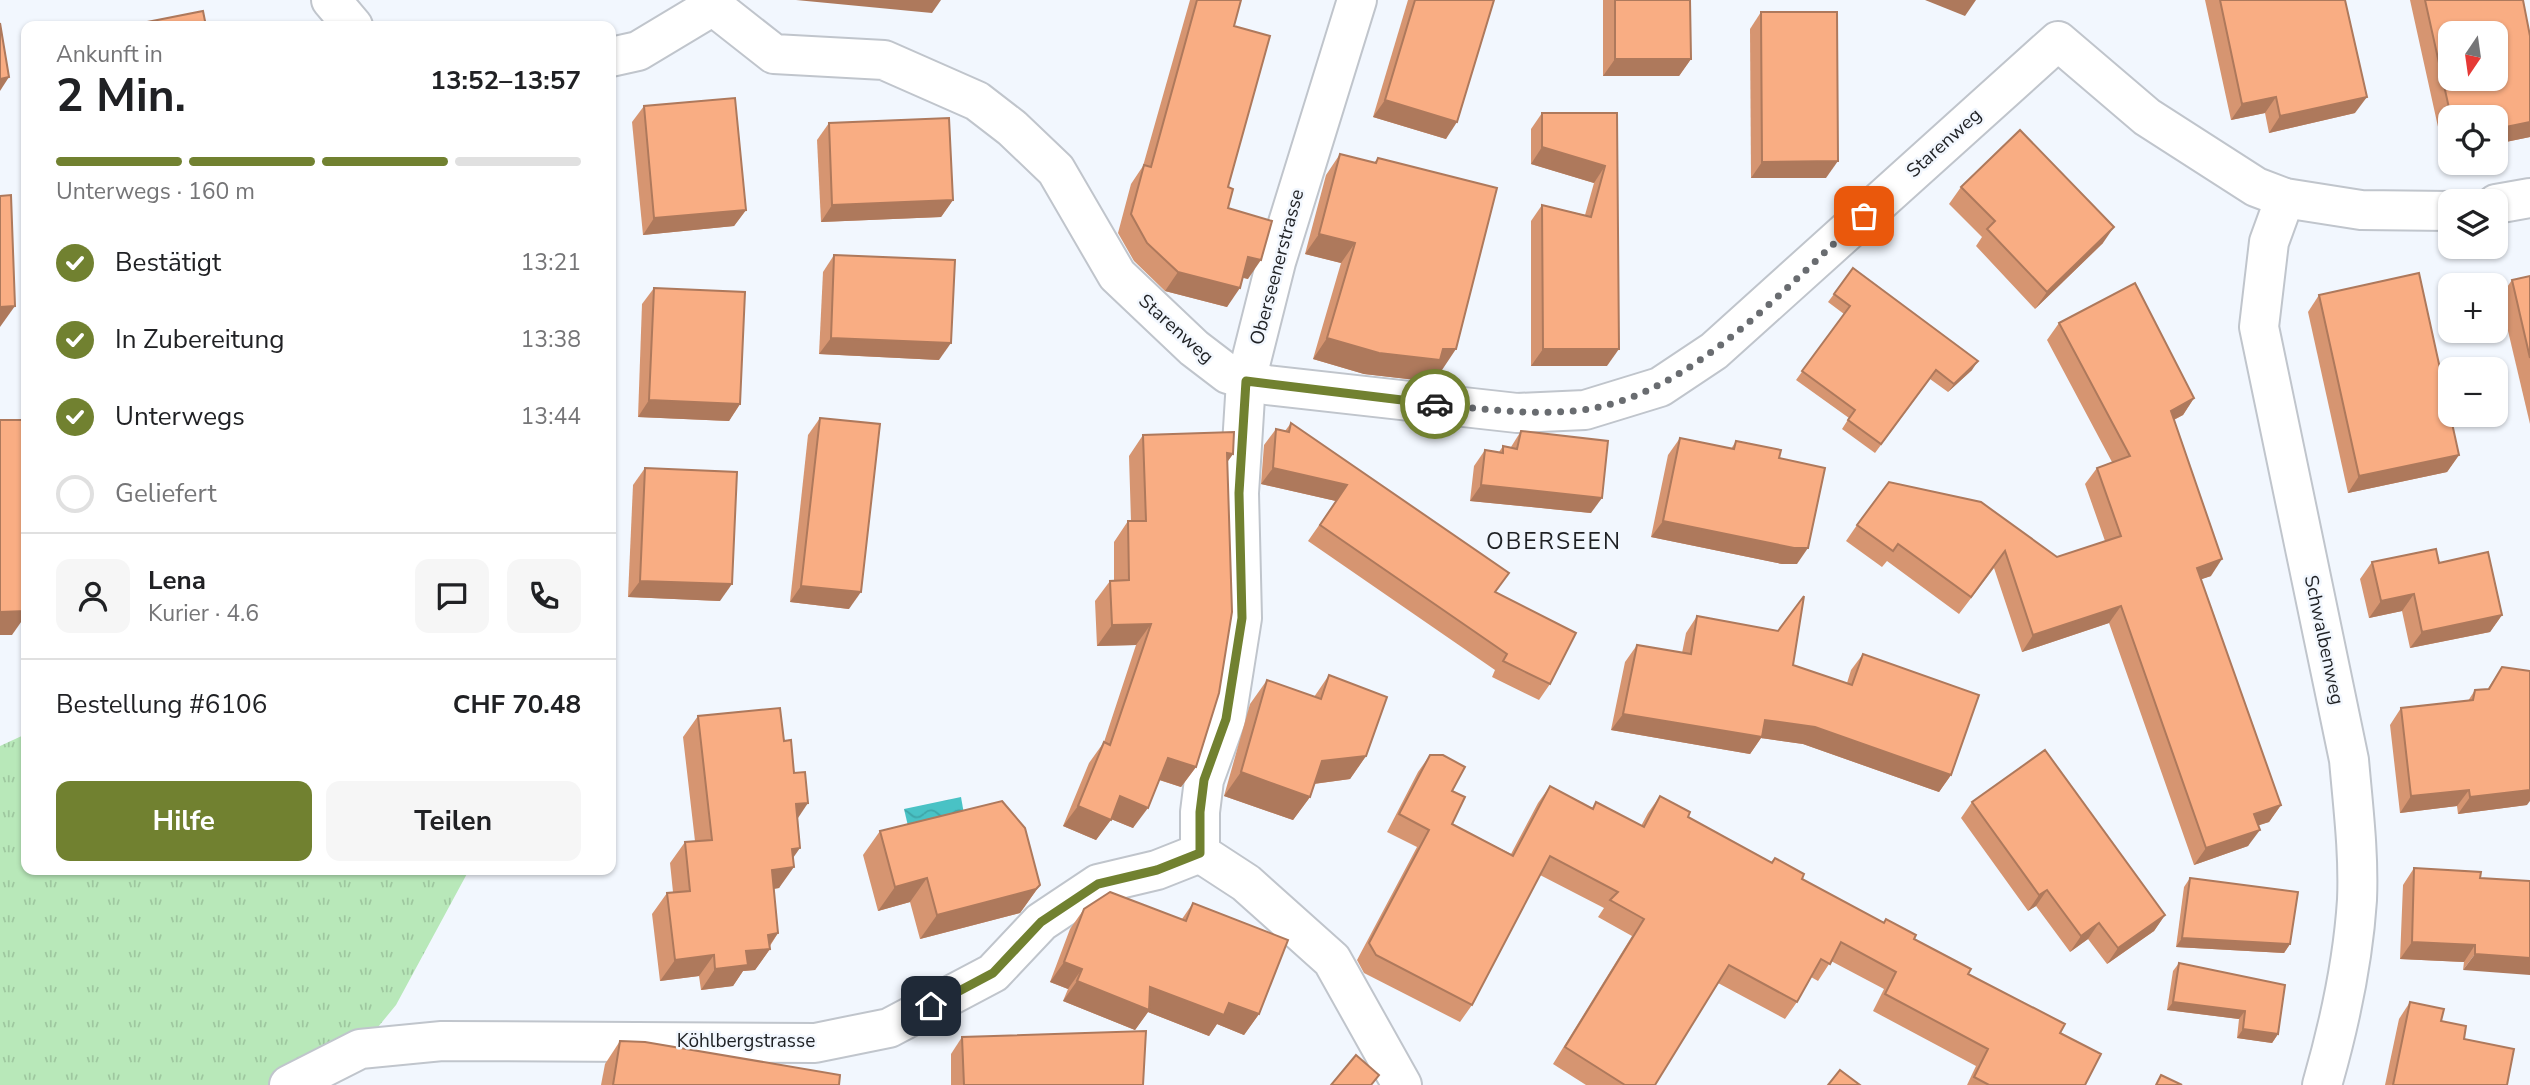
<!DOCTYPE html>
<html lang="de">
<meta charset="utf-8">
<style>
body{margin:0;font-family:"Nunito Sans",sans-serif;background:#f6f6f6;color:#202124;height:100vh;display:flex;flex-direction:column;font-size:26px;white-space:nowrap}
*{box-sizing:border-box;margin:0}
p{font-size:23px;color:#757577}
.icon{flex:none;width:38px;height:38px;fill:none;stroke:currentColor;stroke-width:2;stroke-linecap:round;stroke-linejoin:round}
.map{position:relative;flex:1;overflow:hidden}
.drawer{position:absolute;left:21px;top:21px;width:595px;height:854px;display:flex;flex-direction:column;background:#fff;border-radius:14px;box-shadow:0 2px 5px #0004}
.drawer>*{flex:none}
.needle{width:46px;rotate:193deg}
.controls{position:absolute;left:2438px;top:21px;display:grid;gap:14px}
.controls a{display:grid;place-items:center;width:70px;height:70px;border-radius:14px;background:#fff;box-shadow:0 2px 5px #0004;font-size:35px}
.pin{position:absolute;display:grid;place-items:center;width:60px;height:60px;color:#fff;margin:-30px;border-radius:14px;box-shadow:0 4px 10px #0006}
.courier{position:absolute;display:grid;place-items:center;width:70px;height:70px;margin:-35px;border:5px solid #718130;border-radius:50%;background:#fff;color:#222;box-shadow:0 2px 9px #0007}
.overview em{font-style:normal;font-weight:700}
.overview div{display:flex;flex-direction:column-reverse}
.overview{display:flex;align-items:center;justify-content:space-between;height:119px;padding:0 35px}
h1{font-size:46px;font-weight:700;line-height:52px}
.bar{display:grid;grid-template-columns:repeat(4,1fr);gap:10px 7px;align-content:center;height:84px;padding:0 35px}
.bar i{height:9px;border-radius:5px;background:#e0e0e0}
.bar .active{background:#718130}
.bar p{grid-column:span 4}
.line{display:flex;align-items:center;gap:18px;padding:0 35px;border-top:2px solid #e0e0e0}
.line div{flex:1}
.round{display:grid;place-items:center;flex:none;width:74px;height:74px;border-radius:14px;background:#f6f6f6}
ol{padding:0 35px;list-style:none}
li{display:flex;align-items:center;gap:21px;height:77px}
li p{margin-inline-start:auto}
li .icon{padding:7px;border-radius:50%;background:#718130;color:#fff;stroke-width:4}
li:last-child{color:#757577}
li i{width:38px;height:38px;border:4px solid #e0e0e0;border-radius:50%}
.button{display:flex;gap:14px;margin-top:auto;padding:14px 35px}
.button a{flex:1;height:80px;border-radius:14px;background:#718130;color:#fff;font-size:28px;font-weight:700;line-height:80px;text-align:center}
.button a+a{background:#f6f6f6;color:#202124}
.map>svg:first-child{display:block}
.grass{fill:url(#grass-tufts)}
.water{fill:url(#water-waves)}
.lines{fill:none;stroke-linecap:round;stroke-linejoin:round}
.minor-casing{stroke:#c0c5cc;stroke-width:42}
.minor{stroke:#fff;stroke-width:38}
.wall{fill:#d69571}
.shaded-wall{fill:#ae795c}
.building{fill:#f9ad83;stroke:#ae795c;stroke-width:2;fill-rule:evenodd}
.done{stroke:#696c70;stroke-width:7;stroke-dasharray:0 12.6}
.route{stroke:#718130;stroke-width:9}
.labels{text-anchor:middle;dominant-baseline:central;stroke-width:5;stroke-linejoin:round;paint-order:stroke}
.street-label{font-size:19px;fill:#1f2124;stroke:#f2f7fe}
.quarter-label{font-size:23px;letter-spacing:2px;fill:#1f2124;stroke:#f2f7fe}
</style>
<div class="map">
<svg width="2530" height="1085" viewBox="0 0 2530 1085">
<defs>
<pattern id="grass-tufts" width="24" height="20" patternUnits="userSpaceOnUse" patternTransform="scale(1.75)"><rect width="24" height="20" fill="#b8e8b9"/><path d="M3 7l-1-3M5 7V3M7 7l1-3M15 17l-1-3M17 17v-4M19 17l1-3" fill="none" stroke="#9ec79f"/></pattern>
<pattern id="water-waves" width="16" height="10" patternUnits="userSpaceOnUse" patternTransform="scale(1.75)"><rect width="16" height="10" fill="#49c2c5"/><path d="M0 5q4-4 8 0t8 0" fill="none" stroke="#3fa6a9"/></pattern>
</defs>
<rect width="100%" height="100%" fill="#f2f7fe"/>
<path class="grass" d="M26,734V870H469L396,1005L360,1049L289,1085H0V746Z"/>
<path class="water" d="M961,797L964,814L908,826L904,809Z"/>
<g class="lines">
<g class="minor-casing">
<g id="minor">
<path d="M331,0L353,26"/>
<path d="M713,6L774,54L884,60L977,101L1012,128L1056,170L1117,275L1194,348L1228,374L1267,385L1517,413L1585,410L1660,387L1714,351L2058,41L2147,117L2256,187L2285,198L2361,210L2450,211"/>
<path d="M611,57L638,51L713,6L715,0"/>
<path d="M2285,198L2269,242L2259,327L2349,760C2353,806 2359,853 2357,900C2353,962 2339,1026 2322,1085"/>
<path d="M2496,204L2530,198"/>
<path d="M1200,853V812L1204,780L1226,719L1242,618L1239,493L1246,381L1276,262L1357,0"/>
<path d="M1200,853L1246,883L1332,960L1402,1085"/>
<path d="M289,1085L360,1049L442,1041L815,1043L889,1028L993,973L1041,922L1098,884L1157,870L1200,853"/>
</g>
</g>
<use href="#minor" class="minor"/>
</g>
<g class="wall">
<path d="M1190,0H1241L1234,26L1228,208L1248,279L1243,278L1227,307L1165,291L1134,261L1118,233L1131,184L1143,166Z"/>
<path d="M1408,0H1494L1446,139L1373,117Z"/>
<path d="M1603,0H1690L1691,59L1679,76H1603Z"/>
<path d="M2205,0H2345L2355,113L2269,133L2265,113L2231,120Z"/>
<path d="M2410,0H2523L2530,36V137L2496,144V117H2450V153L2444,154Z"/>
<path d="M1761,12L1826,178H1751L1750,29Z"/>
<path d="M644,106L746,210L734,226L643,235L632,122Z"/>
<path d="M1542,113H1617L1607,366H1531V221L1542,205L1585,215L1594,183L1531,164V129Z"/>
<path d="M829,123L953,200L941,217L821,222L817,140Z"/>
<path d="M1340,154L1374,163L1378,158L1442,370H1433L1425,381L1364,374L1313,359L1341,263L1305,254L1326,175Z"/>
<path d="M1961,187L2103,243L2035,309L1976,246L1982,237L1949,204Z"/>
<path d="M834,255L939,360L819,354L823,272Z"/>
<path d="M2530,276V424L2500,297L2512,280Z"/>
<path d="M654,288L740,404L729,421L638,417L642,304Z"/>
<path d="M1834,294L1972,370L1948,392L1930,379L1875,453L1842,429L1849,418L1796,380L1844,314L1828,302Z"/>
<path d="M2319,295L2459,455L2447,472L2348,493L2308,312Z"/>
<path d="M2059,323L2194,398L2183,415L2174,420L2211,576L2201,579L2281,805L2269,822L2258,825L2248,846L2194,865L2109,623L2022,652L1994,568L1959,614L1887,561L1882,567L1846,541L1857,525L2057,557L2105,541L2085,484L2097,468L2112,462L2047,340Z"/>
<path d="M820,418L849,609L790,602L808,435Z"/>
<path d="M1291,423L1495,592L1550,684L1539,700L1492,677L1495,670L1308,541L1336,501L1261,484L1264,445L1276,429L1285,431Z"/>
<path d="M1521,431L1591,513L1470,501L1474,466L1485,450L1499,452L1503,446L1511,447Z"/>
<path d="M1143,435L1233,454L1227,462L1196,767L1181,787L1159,780L1133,828L1111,819L1096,840L1063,826L1089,763L1104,742L1136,645L1097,646L1095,601L1110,581H1114V542L1128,521H1131L1129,456Z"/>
<path d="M1680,438L1731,449L1736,441L1779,458L1797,564H1782L1651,537L1668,455Z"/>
<path d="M645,468L720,601L628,597L633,485Z"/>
<path d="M2372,562L2439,563L2502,615L2490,632L2410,648L2402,611L2369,618L2360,579Z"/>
<path d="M1697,616L1793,665L1847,683L1851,670L1863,654L1951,775L1939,792L1803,744L1761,738L1750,754L1611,730L1625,662L1637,645L1682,653L1686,633Z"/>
<path d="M2502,667L2527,805L2458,814L2457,806L2400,813L2390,725L2401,708L2468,701L2475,690H2487Z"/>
<path d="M1329,675L1366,756L1350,779L1314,784L1310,797L1293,820L1224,796L1250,704L1267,680L1314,697Z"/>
<path d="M698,716L784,741L797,819L793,859L779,888L774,889L778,933L770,946V949L755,970L743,971L733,986L701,990L699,976L660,981L652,914L667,893L673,892L670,863L685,842L695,841L683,737Z"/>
<path d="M1430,755L1452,791V824L1511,854L1538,803L1550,786L1592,808L1596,802L1641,826L1648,813L1660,796L1688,817L1771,862L1775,858L1802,879L1914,939L2060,1033L2085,1085H1967L1976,1066L1873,1011L1884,989L1831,961L1818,981L1811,977L1797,1002L1785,1019L1718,983L1655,1085H1586L1553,1064L1632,936L1598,917L1604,908L1540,875L1472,1005L1460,1022L1364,973L1357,960L1417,847L1387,832L1418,772Z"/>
<path d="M1972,802L2165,915L2154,931L2107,964L2088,939L2070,952L2036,906L2028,911L1961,818Z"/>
<path d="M880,831L1040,885L1020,913L920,939L910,902L878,911L863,855Z"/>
<path d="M2414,868L2480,878L2530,881L2463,970L2464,962L2400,959L2403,885Z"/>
<path d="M2190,878L2290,944L2284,953L2176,947L2184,887Z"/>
<path d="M1193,903L1259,1014L1244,1035L1217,1024L1209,1036L1148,1012L1135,1030L1063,1001L1068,989L1050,982L1070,929L1084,909L1182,919Z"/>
<path d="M2179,963L2278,1034L2272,1043L2237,1038L2239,1019L2167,1010L2173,971Z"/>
<path d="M2410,1002L2441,1021L2464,1039L2507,1085H2385L2399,1019Z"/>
<path d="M962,1037L1143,1085H951V1054Z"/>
<path d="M620,1041L839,1085H601L605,1064Z"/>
</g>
<g class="shaded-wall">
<path d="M796,0H941L932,13Z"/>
<path d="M1925,0H1976L1965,16Z"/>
<path d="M1615,59H1691L1679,76H1603Z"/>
<path d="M9,77L0,91V79Z"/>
<path d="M2276,97L2265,113L2231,120L2242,104Z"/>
<path d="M2367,97L2355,113L2269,133L2280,116Z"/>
<path d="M1385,100L1457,122L1446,139L1373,117Z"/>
<path d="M2530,122V137L2496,144V129Z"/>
<path d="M2450,145V153L2444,154Z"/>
<path d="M1542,147L1605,166L1594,183L1531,164Z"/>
<path d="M1838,161L1826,178H1751L1762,162Z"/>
<path d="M953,200L941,217L821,222L832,205Z"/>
<path d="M746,210L734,226L643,235L654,218Z"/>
<path d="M2114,227L2103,243L2035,309L2047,292Z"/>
<path d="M1319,234L1355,243L1341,263L1305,254Z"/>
<path d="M1248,257L1261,260L1248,279L1235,275Z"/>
<path d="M1178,272L1240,288L1227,307L1165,291Z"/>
<path d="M15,306L0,327V307Z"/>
<path d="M831,338L951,343L939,360L819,354Z"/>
<path d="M1327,338L1443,349H1456L1442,370H1433L1425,381L1364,374L1313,359Z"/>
<path d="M1543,349H1619L1607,366H1531Z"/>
<path d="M1978,361L1972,370L1948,392L1954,384Z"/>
<path d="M2194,398L2183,415L2159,427L2171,411Z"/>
<path d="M649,400L740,404L729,421L638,417Z"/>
<path d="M1227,453L1233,454L1218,475Z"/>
<path d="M2459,455L2447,472L2348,493L2359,476Z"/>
<path d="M1273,468L1347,485L1336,501L1261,484Z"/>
<path d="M1481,485L1602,498L1591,513L1470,501Z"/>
<path d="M1663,521L1808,548L1797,564H1782L1651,537Z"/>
<path d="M2222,559L2211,576L2185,585L2197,568Z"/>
<path d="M640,581L732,584L720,601L628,597Z"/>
<path d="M801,586L861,592L849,609L790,602Z"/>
<path d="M2414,594L2402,611L2369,618L2381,601Z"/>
<path d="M2121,606L2109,623L2022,652L2033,635Z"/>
<path d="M26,611V615L12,635H0V612Z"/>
<path d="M2502,615L2490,632L2410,648L2422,632Z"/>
<path d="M1151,624L1136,645L1097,646L1112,625Z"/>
<path d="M1623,714L1765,720L1815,727L1951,775L1939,792L1803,744L1761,738L1750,754L1611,730Z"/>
<path d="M1366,756L1350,779L1305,785L1322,761Z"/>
<path d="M1168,758L1196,767L1181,787L1154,778Z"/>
<path d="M1241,772L1310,797L1293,820L1224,796Z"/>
<path d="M2469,790L2457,806L2400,813L2411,796Z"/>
<path d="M2530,790V801L2527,805L2458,814L2470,797Z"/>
<path d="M1120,796L1148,808L1133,828L1106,817Z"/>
<path d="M808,803L794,824L796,804Z"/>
<path d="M2281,805L2269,822L2242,831L2254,814Z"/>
<path d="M1078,806L1111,820L1096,840L1063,826Z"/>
<path d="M2260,830L2248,846L2194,865L2206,848Z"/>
<path d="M800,848L786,868L794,867L779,888L757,891L772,870L792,849Z"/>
<path d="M927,878L910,902L878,911L895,887Z"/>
<path d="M1040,885L1020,913L920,939L937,915Z"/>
<path d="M2047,890L2036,906L2028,911L2039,895Z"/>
<path d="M2165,915L2154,931L2107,964L2118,948Z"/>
<path d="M2099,923L2088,939L2070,952L2081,936Z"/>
<path d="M778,933L767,949H770L755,970L743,971L733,986L701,990L715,969L746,951L768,935Z"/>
<path d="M2182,938L2290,944L2284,953L2176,947Z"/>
<path d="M2412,942L2475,945L2464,962L2400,959Z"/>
<path d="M2475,954L2530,958V975L2463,970Z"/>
<path d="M714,955L699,976L660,981L675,960Z"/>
<path d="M1064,962L1082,969L1068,989L1050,982Z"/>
<path d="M1077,981L1150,987L1229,1003L1259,1014L1244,1035L1217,1024L1209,1036L1148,1012L1135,1030L1063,1001Z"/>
<path d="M2173,1002L2245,1011L2239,1019L2167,1010Z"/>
<path d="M2243,1029L2278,1034L2272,1043L2237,1038Z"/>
</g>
<g class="building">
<path d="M1197,0H1241L1234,26L1270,36L1228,187L1233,189L1228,208L1272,221L1261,260L1248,257L1240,288L1178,272L1147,243L1131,214L1144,165L1151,167Z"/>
<path d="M1415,0H1494L1457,122L1385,100Z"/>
<path d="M1615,0H1690L1691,59H1615Z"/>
<path d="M2220,0H2345L2367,97L2280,116L2276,97L2242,104Z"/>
<path d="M2425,0H2523L2530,36V122L2496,129V117H2451ZM2450,33H2496V79H2450Z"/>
<path d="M203,11L206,26H127Z"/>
<path d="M1761,12H1837L1838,161L1762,162Z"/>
<path d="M0,23L9,77L0,79Z"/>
<path d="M735,98L746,210L654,218L644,106Z"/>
<path d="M1542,113H1617L1619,349H1543L1542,205L1591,217L1605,166L1542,147Z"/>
<path d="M949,118L953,200L832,205L829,123Z"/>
<path d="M2020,130L2114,227L2047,292L1987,229L1995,221L1961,187Z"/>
<path d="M1340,154L1376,163L1378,158L1497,188L1456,349H1443L1440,360L1379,353L1327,338L1355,243L1319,234Z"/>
<path d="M11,195L15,306L0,307V196Z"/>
<path d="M834,255L955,260L951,343L831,338Z"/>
<path d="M1853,268L1978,361L1954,384L1936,370L1881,444L1848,420L1855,410L1802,371L1850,306L1834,294Z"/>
<path d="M2419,273L2459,455L2359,476L2319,295Z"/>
<path d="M2530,276V358L2512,280Z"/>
<path d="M2135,283L2194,398L2171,411L2222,559L2197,568L2281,805L2254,814L2260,830L2206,848L2121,606L2033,635L2005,551L1971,597L1898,544L1893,551L1857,525L1889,482L1981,502L2057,557L2121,536L2097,468L2130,456L2059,323Z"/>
<path d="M654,288L745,292L740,404L649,400Z"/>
<path d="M820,418L880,424L861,592L801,586Z"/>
<path d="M0,420H24L26,513V611L0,612Z"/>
<path d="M1291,423L1509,573L1495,592L1576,633L1550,684L1503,661L1507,654L1320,525L1347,485L1273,468L1276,429L1289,432Z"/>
<path d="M1521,431L1608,441L1602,498L1481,485L1485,450L1503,453V446L1517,449Z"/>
<path d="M1234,432L1233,454L1227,453L1232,612L1219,693L1196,767L1168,758L1148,808L1120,796L1111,820L1078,806L1104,742L1110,745L1151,624L1112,625L1110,581L1129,580L1128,521H1146L1143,435Z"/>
<path d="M1680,438L1734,449L1736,441L1781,450L1779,458L1825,468L1808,548H1794L1663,521Z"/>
<path d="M645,468L737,472L732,584L640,581Z"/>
<path d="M2436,549L2439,563L2488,552L2502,615L2422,632L2414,594L2381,601L2372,562Z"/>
<path d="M1804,596L1793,665L1852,685L1863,654L1979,695L1951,775L1815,727L1765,720L1762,737L1623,714L1637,645L1691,654L1697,616L1778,631Z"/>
<path d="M2502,667L2530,671V790L2470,797L2469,790L2411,796L2401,708L2473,700L2475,690L2489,689Z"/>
<path d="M1329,675L1387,697L1366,756L1322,761L1310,797L1241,772L1267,680L1321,699Z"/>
<path d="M780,708L784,741L791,740L794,773L805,772L808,803L796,804L800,848L792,849L794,867L772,870L778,933L768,935L770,949L746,951L748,965L715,969L714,955L675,960L667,893L690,891L685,842L712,840L698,716Z"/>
<path d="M2045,750L2165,915L2118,948L2099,923L2081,936L2047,890L2039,895L1972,802Z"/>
<path d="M1430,755H1443L1465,767L1452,791L1465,797L1452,824L1513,856L1550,786L1593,809L1596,802L1644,827L1660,796L1690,812L1688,817L1772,863L1775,858L1804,874L1802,879L1884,923L1886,919L1916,935L1914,939L1971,969L1968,974L2065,1024L2060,1033L2101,1054L2085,1085H1989L1974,1077L1988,1049L1885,994L1896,972L1841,942L1830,964L1821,959L1797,1002L1729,965L1655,1085H1625L1565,1047L1644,919L1610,900L1618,892L1550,856L1472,1005L1376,955L1369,943L1429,830L1399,814Z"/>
<path d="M1002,801L1025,828L1040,885L1036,889L937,915L927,878L895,887L880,831Z"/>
<path d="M2414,868L2481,872L2480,878L2530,881V958L2475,954V945L2412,942Z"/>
<path d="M2190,878L2298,892L2290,944L2182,938Z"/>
<path d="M1110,892L1186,921L1193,903L1288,940L1259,1014L1229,1003L1224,1015L1150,987L1149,1010L1077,981L1082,969L1064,962L1084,909Z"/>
<path d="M2179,963L2285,985L2278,1034L2243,1029L2245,1011L2173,1002Z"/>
<path d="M2410,1002L2444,1009L2441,1021L2466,1026L2464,1039L2514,1049L2507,1085H2393Z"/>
<path d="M1146,1031L1143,1085H964L962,1037Z"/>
<path d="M620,1041L645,1042L840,1075L839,1085H613Z"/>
<path d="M1356,1055L1379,1075L1371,1085H1331Z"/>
<path d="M1840,1070L1860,1085H1828Z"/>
<path d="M2161,1075L2182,1085H2156Z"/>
</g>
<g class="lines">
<path class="done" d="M1435,404C1484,409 1533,416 1583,410C1693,395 1785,286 1864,216"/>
<path class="route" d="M931,1006L993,973L1041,922L1098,884L1157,870L1200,853V812L1204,780L1226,719L1242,618L1239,493L1246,381L1435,404"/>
</g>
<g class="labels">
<g class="street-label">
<text transform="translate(1944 143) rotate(-42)">Starenweg</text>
<text transform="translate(1277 267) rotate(-75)">Oberseenerstrasse</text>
<text transform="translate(1176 329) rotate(42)">Starenweg</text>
<text transform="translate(2324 640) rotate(78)">Schwalbenweg</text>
<text x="746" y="1041">Köhlbergstrasse</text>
</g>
<g class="quarter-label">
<text x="1554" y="541">OBERSEEN</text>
</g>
</g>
</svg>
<div class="controls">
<a><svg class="needle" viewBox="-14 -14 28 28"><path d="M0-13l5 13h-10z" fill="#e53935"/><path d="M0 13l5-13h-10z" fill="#757577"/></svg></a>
<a><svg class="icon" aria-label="locate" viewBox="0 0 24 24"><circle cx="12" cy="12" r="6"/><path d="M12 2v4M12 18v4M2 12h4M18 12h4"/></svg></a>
<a><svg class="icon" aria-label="layers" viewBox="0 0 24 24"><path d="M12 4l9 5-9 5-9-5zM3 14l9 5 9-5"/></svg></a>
<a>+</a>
<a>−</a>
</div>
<div class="pin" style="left:1864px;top:216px;background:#ea580c"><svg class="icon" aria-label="bag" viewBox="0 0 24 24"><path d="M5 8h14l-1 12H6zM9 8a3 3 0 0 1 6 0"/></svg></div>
<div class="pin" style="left:931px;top:1006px;background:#1f2937"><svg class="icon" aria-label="home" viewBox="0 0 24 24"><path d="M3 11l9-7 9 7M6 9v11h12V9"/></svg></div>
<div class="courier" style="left:1435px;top:404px"><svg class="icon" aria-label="car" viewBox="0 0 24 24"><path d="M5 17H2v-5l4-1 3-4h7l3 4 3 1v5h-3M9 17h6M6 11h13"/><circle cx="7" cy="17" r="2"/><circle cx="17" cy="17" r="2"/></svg></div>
<section class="drawer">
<div class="overview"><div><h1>2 Min.</h1><p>Ankunft in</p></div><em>13:52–13:57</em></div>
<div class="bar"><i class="active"></i><i class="active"></i><i class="active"></i><i></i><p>Unterwegs · 160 m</p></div>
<ol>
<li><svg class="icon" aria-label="check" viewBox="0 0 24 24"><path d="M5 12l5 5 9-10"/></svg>Bestätigt<p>13:21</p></li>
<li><svg class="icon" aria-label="check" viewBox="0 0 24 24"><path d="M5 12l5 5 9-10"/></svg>In Zubereitung<p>13:38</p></li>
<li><svg class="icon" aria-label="check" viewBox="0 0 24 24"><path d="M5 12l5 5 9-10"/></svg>Unterwegs<p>13:44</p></li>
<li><i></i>Geliefert</li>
</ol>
<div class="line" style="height:126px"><a class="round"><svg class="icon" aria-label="person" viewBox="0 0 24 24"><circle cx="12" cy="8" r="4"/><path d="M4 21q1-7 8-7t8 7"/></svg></a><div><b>Lena</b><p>Kurier · 4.6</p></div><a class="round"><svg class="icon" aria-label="chat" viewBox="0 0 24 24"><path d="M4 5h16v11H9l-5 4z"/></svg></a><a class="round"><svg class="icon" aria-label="phone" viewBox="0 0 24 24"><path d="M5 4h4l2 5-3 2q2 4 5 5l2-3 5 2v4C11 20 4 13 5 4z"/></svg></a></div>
<div class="line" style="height:91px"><div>Bestellung #6106</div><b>CHF 70.48</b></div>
<div class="button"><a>Hilfe</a><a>Teilen</a></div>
</section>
</div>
